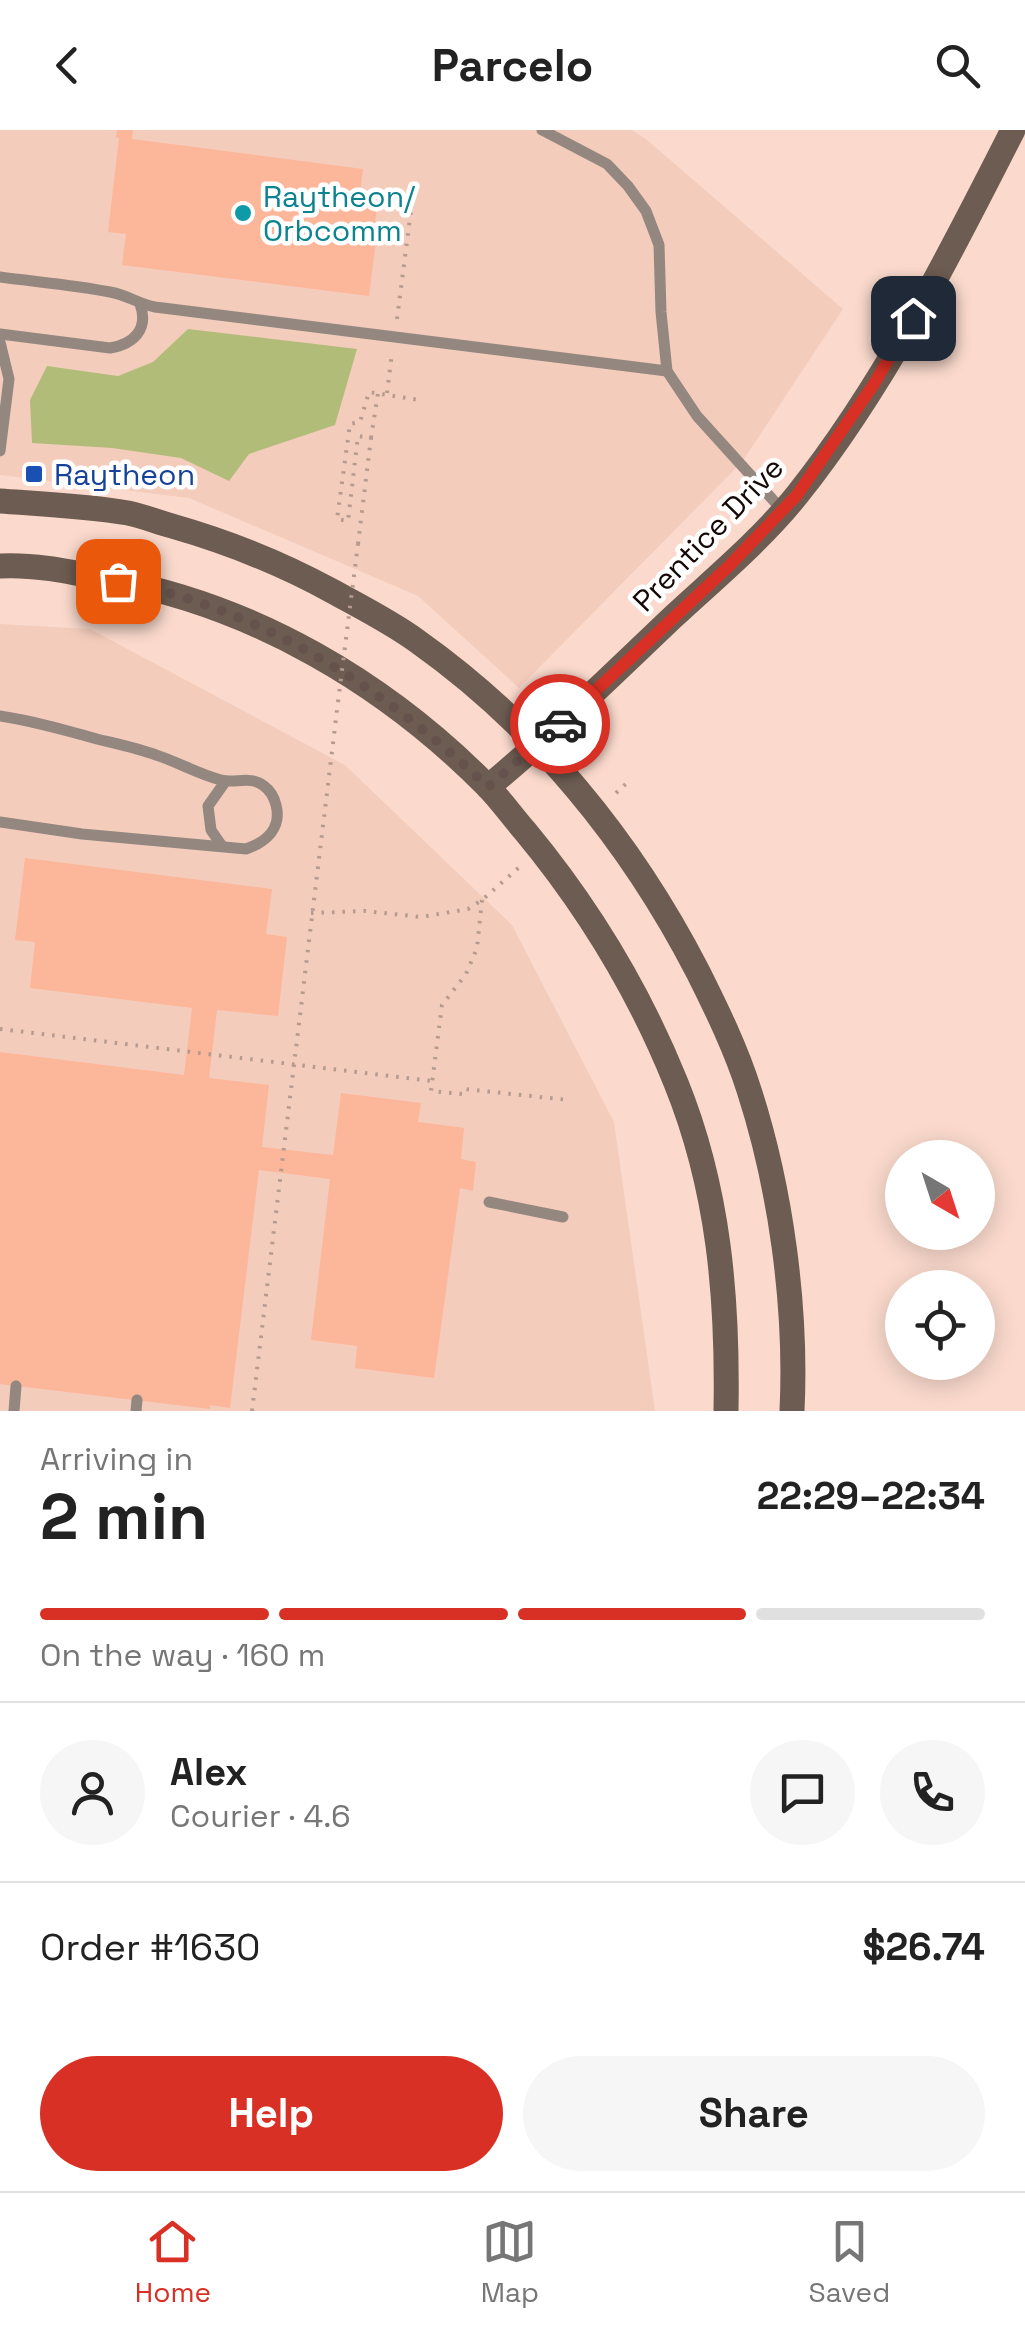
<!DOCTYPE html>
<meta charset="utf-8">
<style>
body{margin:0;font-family:"Space Grotesk",sans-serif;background:#f6f6f6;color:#222;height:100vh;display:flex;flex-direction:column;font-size:38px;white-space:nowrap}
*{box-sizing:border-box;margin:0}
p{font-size:32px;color:#767676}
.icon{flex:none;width:55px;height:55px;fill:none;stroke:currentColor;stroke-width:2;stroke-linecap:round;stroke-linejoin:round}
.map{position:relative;height:1281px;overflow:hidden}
.panel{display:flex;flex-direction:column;background:#fff;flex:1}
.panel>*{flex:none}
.needle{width:65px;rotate:141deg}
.fabs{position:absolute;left:885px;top:1010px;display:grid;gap:20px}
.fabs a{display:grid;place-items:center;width:110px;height:110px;border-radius:50%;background:#fff;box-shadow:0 5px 25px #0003;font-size:50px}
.pin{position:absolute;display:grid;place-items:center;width:85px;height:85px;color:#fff;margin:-42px;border-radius:20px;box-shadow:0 5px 15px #0006}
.courier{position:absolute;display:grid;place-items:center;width:100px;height:100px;margin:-50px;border:8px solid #d93025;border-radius:50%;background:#fff;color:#222;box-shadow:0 2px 12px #0007}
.headline em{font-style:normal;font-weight:700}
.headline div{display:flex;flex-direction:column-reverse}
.headline{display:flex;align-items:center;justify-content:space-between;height:170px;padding:0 40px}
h1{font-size:65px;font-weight:700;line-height:75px}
.bar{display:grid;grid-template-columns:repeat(4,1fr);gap:15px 10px;align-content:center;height:120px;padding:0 40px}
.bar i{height:12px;border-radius:8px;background:#e0e0e0}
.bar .current{background:#d93025}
.bar p{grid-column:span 4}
.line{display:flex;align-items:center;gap:25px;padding:0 40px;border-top:2px solid #e0e0e0}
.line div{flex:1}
.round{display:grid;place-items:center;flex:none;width:105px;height:105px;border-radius:52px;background:#f6f6f6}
.action{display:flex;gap:20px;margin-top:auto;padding:20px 40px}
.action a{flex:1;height:115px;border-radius:60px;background:#d93025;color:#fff;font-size:40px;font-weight:700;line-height:115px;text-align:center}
.action a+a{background:#f6f6f6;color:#222}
header{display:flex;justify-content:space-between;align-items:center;height:130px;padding:0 40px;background:#fff;font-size:45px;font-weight:700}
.tab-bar{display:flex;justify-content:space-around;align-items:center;height:140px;border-top:2px solid #e0e0e0;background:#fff;font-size:28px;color:#767676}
.tab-bar a{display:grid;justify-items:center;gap:5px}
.tab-bar .current{color:#d93025}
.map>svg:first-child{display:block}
.built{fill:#f4ccbc}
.forest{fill:#b2bc79}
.building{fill:#fcb69a}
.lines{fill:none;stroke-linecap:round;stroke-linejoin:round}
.path{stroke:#b59a90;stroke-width:4;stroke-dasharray:2.5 8;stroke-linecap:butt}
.lane{stroke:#93877f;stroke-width:11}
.secondary{stroke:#6d5c51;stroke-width:25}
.path-bridge{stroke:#b59a90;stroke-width:4;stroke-dasharray:2.5 8;stroke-linecap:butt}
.done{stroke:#65524c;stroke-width:10;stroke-dasharray:0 18}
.route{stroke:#d93025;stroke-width:12}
.culture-dot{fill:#0f9aa8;stroke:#fff;stroke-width:4}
.transit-dot{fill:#1a4fb4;stroke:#fff;stroke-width:4}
.labels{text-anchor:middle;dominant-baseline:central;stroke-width:9;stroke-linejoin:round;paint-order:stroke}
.culture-label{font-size:30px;fill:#0d838f;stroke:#fff;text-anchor:start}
.transit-label{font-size:30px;fill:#164399;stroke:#fff;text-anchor:start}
.street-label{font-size:30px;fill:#140906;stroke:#fff}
</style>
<header><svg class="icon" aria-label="back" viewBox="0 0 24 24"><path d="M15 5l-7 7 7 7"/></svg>Parcelo<svg class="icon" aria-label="search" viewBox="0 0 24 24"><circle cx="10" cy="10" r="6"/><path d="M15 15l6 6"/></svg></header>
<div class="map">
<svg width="1025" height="1281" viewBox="0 0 1025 1281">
<rect width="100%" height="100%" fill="#fbdacd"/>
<g class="built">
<path d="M0,0H632L646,9L843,179L742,332L519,558L418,466L189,368L0,345Z"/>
<path d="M0,494L90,499L345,635L512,795L614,992L655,1281H0Z"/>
</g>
<path class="forest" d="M188,199L357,219L335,295L249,324L229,351L181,328L112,318L32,313L30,270L47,236L118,246L153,232Z"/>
<g class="building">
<path d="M117,0H133L132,9L363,39L359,71L377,73L375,94H378L369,166L122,135L126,104L108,102L119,8L116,7Z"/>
<path d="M25,728L272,759L266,804L287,807L278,886L217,880L209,948L269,955L262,1017L333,1025L341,963L421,973L418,992L464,998L461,1029L476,1032L473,1061L460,1058L434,1248L355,1238L357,1216L311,1210L330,1049L259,1040L230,1278L210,1275V1279L0,1254V922L184,945L192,878L30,858L35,812L15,810Z"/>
</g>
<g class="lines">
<g class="path">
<path d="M397,189L413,65"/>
<path d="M387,263L392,223"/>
<path d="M371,308L378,263"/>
<path d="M358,414L371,308L358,306L348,391L337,389L350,294L360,292L369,262L419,270"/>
<path d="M616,663L629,651"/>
<path d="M482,770L477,818L466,844L442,875L431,961L462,964L464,959L569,970"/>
<path d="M311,783L365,781L421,787L468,779L482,770L523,734"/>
<path d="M0,899L432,951"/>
<path d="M252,1281L338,572"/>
</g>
<g class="lane">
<path d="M542,0L607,34L628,56L646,81L659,115L661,182L667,241L697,286L783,381"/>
<path d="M0,147C37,152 74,155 110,162C127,165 139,174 155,177L667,241"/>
<path d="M0,204L110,218C134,214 149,199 140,174"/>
<path d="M0,212L9,249L0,321"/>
<path d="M0,586C33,591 65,600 97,609C117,614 137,618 156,625C178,632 198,644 221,650C235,654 250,645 264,656C271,661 274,667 276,675C282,698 266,712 246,719L82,704L0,692"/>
<path d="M222,716L211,700L208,676L225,652"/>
<path d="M489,1072L563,1087"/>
<path d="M14,1281L16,1256"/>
<path d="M136,1281L137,1270"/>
</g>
<g class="secondary">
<path d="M0,371C42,374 86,376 128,383C143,386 157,392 172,396C228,412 281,433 332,461C361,477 391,492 417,511C537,596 631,712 698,842C717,880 736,919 749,960C781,1059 797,1177 792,1281"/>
<path d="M0,436C38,434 75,443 112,450C254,476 385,553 486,655C500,669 512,686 525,701C588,777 639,861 676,953C719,1059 728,1168 726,1281"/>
<path d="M488,657C553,603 612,545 673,487C715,448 761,410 797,365C884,256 950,124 1013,0"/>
</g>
<path class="path-bridge" d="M338,572L358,414"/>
</g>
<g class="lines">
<path class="done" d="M118,451C261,478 384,558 488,657L560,594"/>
<path class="route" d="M560,594L730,435L797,365L874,254L913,188"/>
</g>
<circle class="culture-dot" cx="243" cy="83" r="10"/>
<rect class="transit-dot" x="24" y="334" width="20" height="20" rx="5"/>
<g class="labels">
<g class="culture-label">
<text x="263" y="66">Raytheon/<tspan x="263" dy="34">Orbcomm</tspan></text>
</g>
<g class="transit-label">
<text x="54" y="344">Raytheon</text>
</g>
<g class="street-label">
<text transform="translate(708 404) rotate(-46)">Prentice Drive</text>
</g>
</g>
</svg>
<div class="fabs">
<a><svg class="needle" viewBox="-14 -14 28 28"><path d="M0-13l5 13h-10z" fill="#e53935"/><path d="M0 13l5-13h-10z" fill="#767676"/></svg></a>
<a><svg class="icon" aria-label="locate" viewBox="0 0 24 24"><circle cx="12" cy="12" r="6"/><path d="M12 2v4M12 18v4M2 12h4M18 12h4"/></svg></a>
</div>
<div class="pin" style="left:118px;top:451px;background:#ea580c"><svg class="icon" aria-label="bag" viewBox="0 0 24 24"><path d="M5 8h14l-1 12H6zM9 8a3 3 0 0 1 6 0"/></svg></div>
<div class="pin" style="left:913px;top:188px;background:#1f2937"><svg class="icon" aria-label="home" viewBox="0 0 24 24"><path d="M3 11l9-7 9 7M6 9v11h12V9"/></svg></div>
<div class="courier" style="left:560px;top:594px"><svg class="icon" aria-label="car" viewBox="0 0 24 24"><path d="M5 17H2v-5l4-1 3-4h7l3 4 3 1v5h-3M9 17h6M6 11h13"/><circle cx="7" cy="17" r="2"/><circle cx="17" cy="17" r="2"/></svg></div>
</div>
<section class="panel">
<div class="headline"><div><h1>2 min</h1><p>Arriving in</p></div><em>22:29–22:34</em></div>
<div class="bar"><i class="current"></i><i class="current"></i><i class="current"></i><i></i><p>On the way · 160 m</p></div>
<div class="line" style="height:180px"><a class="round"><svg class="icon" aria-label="person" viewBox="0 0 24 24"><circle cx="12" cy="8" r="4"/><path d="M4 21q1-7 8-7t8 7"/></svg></a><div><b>Alex</b><p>Courier · 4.6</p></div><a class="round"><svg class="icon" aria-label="chat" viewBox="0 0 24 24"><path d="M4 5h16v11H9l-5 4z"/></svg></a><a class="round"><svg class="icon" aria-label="phone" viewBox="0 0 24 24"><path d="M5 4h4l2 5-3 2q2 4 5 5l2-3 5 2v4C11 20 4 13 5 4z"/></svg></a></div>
<div class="line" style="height:130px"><div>Order #1630</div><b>$26.74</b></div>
<div class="action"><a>Help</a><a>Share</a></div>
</section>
<nav class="tab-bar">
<a class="current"><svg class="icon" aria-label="home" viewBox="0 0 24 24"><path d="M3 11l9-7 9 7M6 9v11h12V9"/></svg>Home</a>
<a><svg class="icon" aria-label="map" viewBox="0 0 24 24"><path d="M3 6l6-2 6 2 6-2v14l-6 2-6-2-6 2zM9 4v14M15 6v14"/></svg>Map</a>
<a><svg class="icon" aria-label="saved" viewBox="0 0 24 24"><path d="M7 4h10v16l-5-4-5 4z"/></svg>Saved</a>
</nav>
